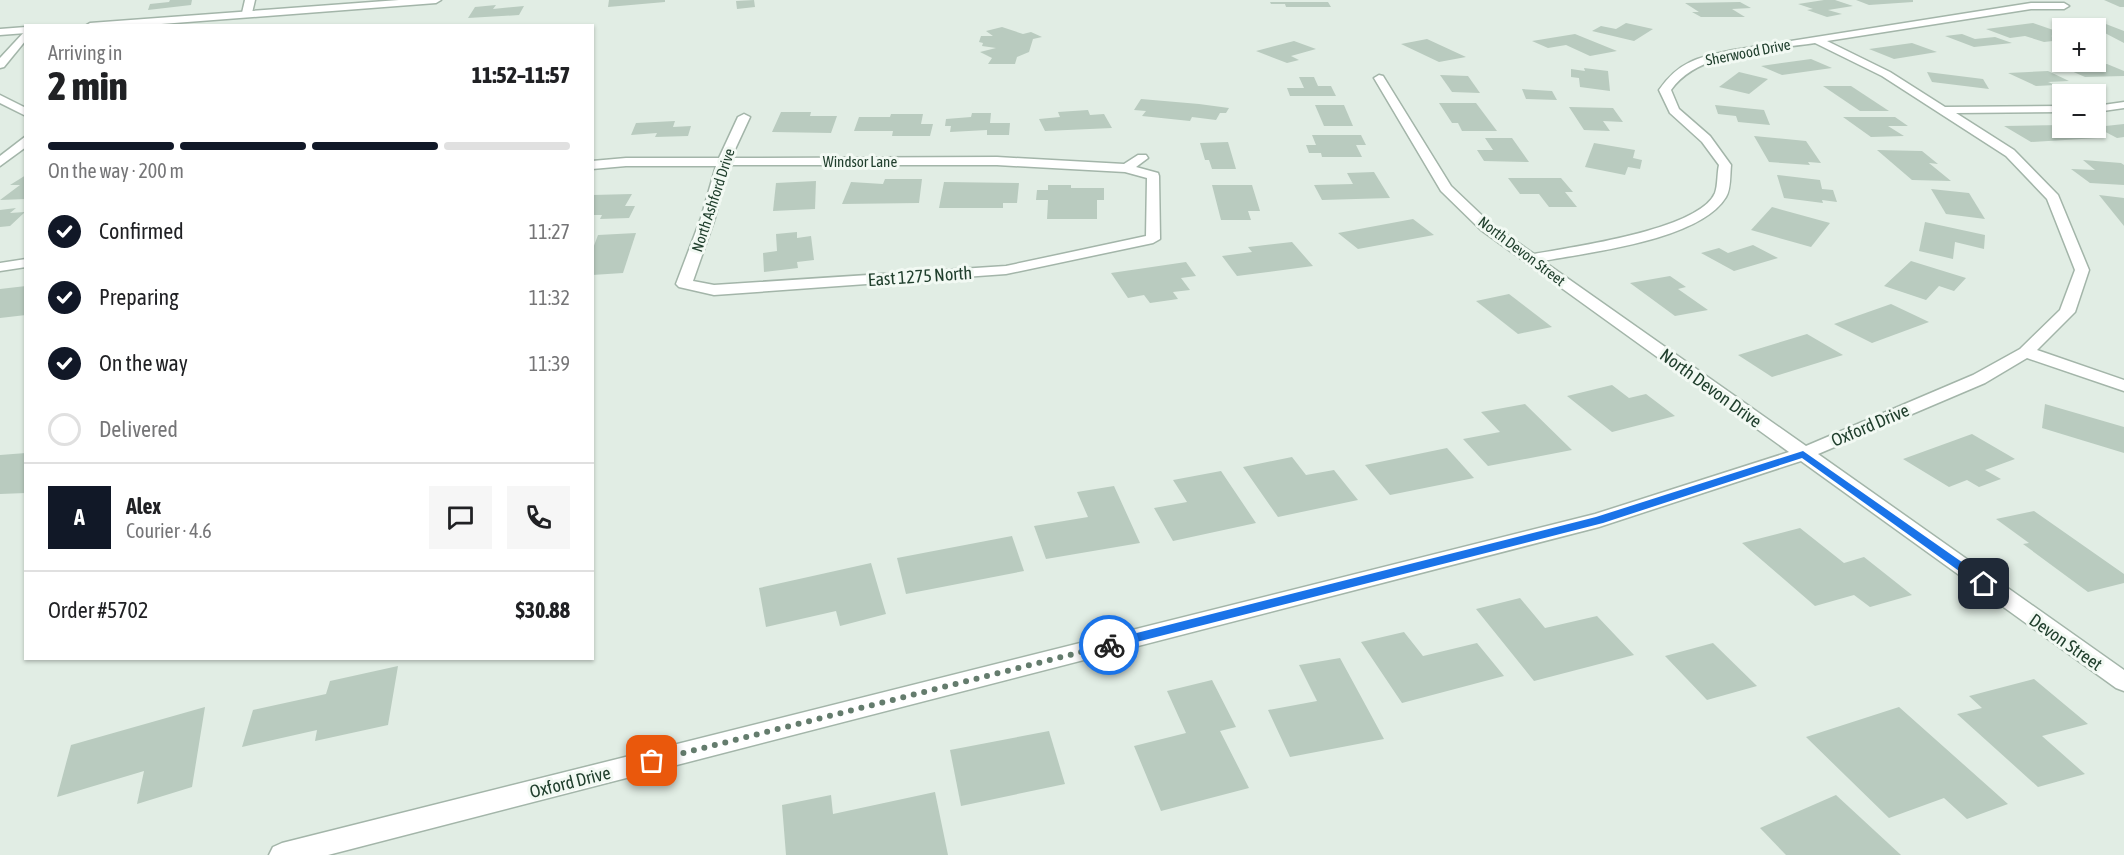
<!DOCTYPE html>
<meta charset="utf-8">
<style>
body{margin:0;font-family:"Asap Condensed",sans-serif;background:#f6f6f6;color:#202124;height:100vh;display:flex;flex-direction:column;font-size:22px;white-space:nowrap}
*{box-sizing:border-box;margin:0}
p{font-size:20px;color:#757577}
.icon{flex:none;width:33px;height:33px;fill:none;stroke:currentColor;stroke-width:2;stroke-linecap:round;stroke-linejoin:round}
.map{position:relative;flex:1;overflow:hidden}
.panel{position:absolute;left:24px;top:24px;width:570px;height:636px;display:flex;flex-direction:column;background:#fff;border-radius:0px;box-shadow:0 2px 4px #0004}
.panel>*{flex:none}
.controls{position:absolute;left:2052px;top:18px;display:grid;gap:12px}
.controls a{display:grid;place-items:center;width:54px;height:54px;border-radius:0px;background:#fff;box-shadow:0 2px 4px #0004;font-size:30px}
.pin{position:absolute;display:grid;place-items:center;width:51px;height:51px;color:#fff;margin:-26px;border-radius:12px;box-shadow:0 3px 9px #0006}
.courier{position:absolute;display:grid;place-items:center;width:60px;height:60px;margin:-30px;border:4px solid #1a73e8;border-radius:50%;background:#fff;color:#222;box-shadow:0 2px 8px #0007}
.headline em{font-style:normal;font-weight:800}
.headline div{display:flex;flex-direction:column-reverse}
.headline{display:flex;align-items:center;justify-content:space-between;height:102px;padding:0 24px}
h1{font-size:39px;font-weight:800;line-height:45px}
.bar{display:grid;grid-template-columns:repeat(4,1fr);gap:9px 6px;align-content:center;height:72px;padding:0 24px}
.bar i{height:8px;border-radius:4px;background:#e0e0e0}
.bar .on{background:#111827}
.bar p{grid-column:span 4}
.line{display:flex;align-items:center;gap:15px;padding:0 24px;border-top:2px solid #e0e0e0}
.line div{flex:1}
.round{display:grid;place-items:center;flex:none;width:63px;height:63px;border-radius:0px;background:#f6f6f6}
ol{padding:0 24px;list-style:none}
li{display:flex;align-items:center;gap:18px;height:66px}
li p{margin-inline-start:auto}
li .icon{padding:6px;border-radius:50%;background:#111827;color:#fff;stroke-width:4}
li:last-child{color:#757577}
li i{width:33px;height:33px;border:3px solid #e0e0e0;border-radius:50%}
.map>svg:first-child{display:block}
.building{fill:#b9cbbf}
.lines{fill:none;stroke-linecap:round;stroke-linejoin:round}
.minor-casing{stroke:#a3b5a9;stroke-width:3}
.tertiary-casing{stroke:#a3b5a9;stroke-width:3}
.minor{fill:#fff;fill-rule:evenodd}
.tertiary{fill:#fff;fill-rule:evenodd}
.route{fill:#1a73e8}
.done{stroke:#647c6d;stroke-width:6;stroke-dasharray:0 10.8}
.labels{text-anchor:middle;dominant-baseline:central;stroke-width:6;stroke-linejoin:round;paint-order:stroke}
.far-street-label{font-size:15px;fill:#203f2d;stroke:#f2f9f3}
.street-label{font-size:18px;fill:#203f2d;stroke:#f2f9f3}
</style>
<div class="map">
<svg width="2124" height="855" viewBox="0 0 2124 855">
<rect width="100%" height="100%" fill="#e1ede4"/>
<g class="building">
<path d="M170,0H192L191,5L148,10L150,4L169,2Z"/>
<path d="M609,0H665V2L608,7Z"/>
<path d="M754,0L755,7L737,9L736,1Z"/>
<path d="M1824,0H1835L1853,6L1828,10L1842,14L1827,17L1807,10L1813,9L1798,4Z"/>
<path d="M1856,0H1913V2L1869,5Z"/>
<path d="M2104,0H2124V7H2120Z"/>
<path d="M1270,2H1328L1331,7H1286L1285,4H1271Z"/>
<path d="M1740,2L1751,8L1732,9L1745,17H1701L1692,12H1699L1685,3Z"/>
<path d="M496,5L493,9L524,6L519,15L468,18L475,7Z"/>
<path d="M2098,21L2124,31V43L2101,31L2079,22Z"/>
<path d="M1626,23L1653,29L1634,41L1592,31L1601,26L1616,29Z"/>
<path d="M2033,23L2062,33L2051,36L2062,40L2044,42L2025,36L2010,38L1986,29Z"/>
<path d="M1002,27L1023,34L1031,32L1042,37L1033,39L1029,52L1017,57L1015,64H988L992,58L980,52L996,48L982,46L983,43L979,42L981,36H993L986,31Z"/>
<path d="M1575,34L1617,51L1590,56L1566,45L1548,48L1532,41Z"/>
<path d="M1962,34L1975,39L1995,37L2012,43L1974,47L1945,36Z"/>
<path d="M1427,39L1466,57L1439,62L1401,44Z"/>
<path d="M1294,41L1316,49L1291,56L1299,60L1287,63L1256,51Z"/>
<path d="M1912,43L1937,52L1894,59L1869,49Z"/>
<path d="M1811,59L1832,68L1782,75L1761,66Z"/>
<path d="M2107,64L2124,71V76L2085,77L2060,66Z"/>
<path d="M1584,68L1608,71L1610,91L1580,87L1579,78L1571,77V69L1585,71Z"/>
<path d="M2048,71L2069,81L2048,82L2056,85L2036,86L2008,73Z"/>
<path d="M1739,72L1768,79L1749,94L1719,87Z"/>
<path d="M1927,72L1983,79L1989,89L1932,82Z"/>
<path d="M1440,75L1468,76L1480,93L1452,92Z"/>
<path d="M1299,77H1314L1318,86H1331L1336,96H1290L1287,88H1304Z"/>
<path d="M1823,86H1851L1889,111H1860Z"/>
<path d="M1522,89L1552,91L1557,100L1526,99Z"/>
<path d="M1141,99L1199,104L1229,108L1226,113H1220L1216,120L1192,117L1190,121L1142,116L1146,111L1134,110Z"/>
<path d="M1439,103H1476L1497,131H1462L1458,123H1452Z"/>
<path d="M1315,105H1344L1353,126H1324Z"/>
<path d="M1715,105L1764,110L1770,125L1738,122L1736,116L1718,114Z"/>
<path d="M1569,107L1613,108L1623,122L1603,121L1610,131L1584,130Z"/>
<path d="M1088,110L1090,115L1104,114L1112,128L1045,131L1039,119L1060,117L1058,112Z"/>
<path d="M781,112H811L810,116H837L831,133L772,132Z"/>
<path d="M972,113H991L990,123H1010L1009,135H987V130L950,132L951,126H945L946,119L971,117Z"/>
<path d="M891,114H923L921,124H933L930,136H892L893,131H854L859,117H890Z"/>
<path d="M1843,117H1895L1908,126H1888L1904,136L1871,137Z"/>
<path d="M675,121L673,127L691,126L688,136L655,137L657,133L631,135L636,123Z"/>
<path d="M2124,124V137L2117,138L2096,127Z"/>
<path d="M2062,125V128H2079L2098,138L2031,142L2004,126Z"/>
<path d="M1312,135H1361L1366,145H1356L1362,157H1322L1321,153H1309L1306,145H1316Z"/>
<path d="M1754,136L1806,141L1821,163L1808,162L1810,165L1769,162Z"/>
<path d="M1485,138H1512L1529,162L1484,161L1477,150H1493Z"/>
<path d="M1228,142L1236,169H1212L1209,160H1205L1200,143Z"/>
<path d="M1594,143L1635,150L1633,158L1642,160L1640,169L1628,167L1625,175L1585,167Z"/>
<path d="M1877,150L1922,151L1938,164L1929,163L1951,181L1912,180Z"/>
<path d="M2083,160L2121,163L2124,165V185L2090,183L2071,169L2095,170Z"/>
<path d="M1374,172L1390,198L1322,200L1314,185L1353,184L1347,173Z"/>
<path d="M26,175V199L0,200L20,185H10Z"/>
<path d="M1777,175L1820,180L1822,189L1833,190L1837,202L1822,200L1823,203L1784,198Z"/>
<path d="M1508,178H1561L1573,192H1565L1577,207H1549L1539,194H1520Z"/>
<path d="M885,179H922L919,203L842,204L851,182L883,184Z"/>
<path d="M816,181L815,209L773,211L776,183Z"/>
<path d="M944,182L1019,183L1017,203H1003V208H939Z"/>
<path d="M1048,185H1071V188H1104V200H1097V219H1047L1048,200H1036L1037,190H1048Z"/>
<path d="M1212,185H1252L1260,211H1248L1251,220H1221Z"/>
<path d="M1931,189L1969,193L1985,219L1946,214Z"/>
<path d="M632,194L625,206H635L629,218L600,219L602,215H592V195Z"/>
<path d="M2099,195L2124,198V226Z"/>
<path d="M1772,207L1830,223L1811,247L1751,230Z"/>
<path d="M16,208L10,213L25,212L10,226L0,227V210Z"/>
<path d="M1413,219L1434,235L1358,249L1338,233Z"/>
<path d="M1925,222L1985,235L1984,249L1955,242L1953,259L1919,251Z"/>
<path d="M797,232V238L811,236L814,260L797,262L798,268L764,272L763,253L777,251L776,234Z"/>
<path d="M636,233L623,273L592,275V251L598,235Z"/>
<path d="M1292,242L1313,266L1237,276L1222,256L1252,252L1248,247Z"/>
<path d="M1753,245L1778,258L1734,271L1701,253L1719,248L1728,253Z"/>
<path d="M1911,261L1966,278L1954,291L1939,286L1926,300L1884,286Z"/>
<path d="M1186,262L1196,276L1181,278L1190,290L1173,292L1178,299L1150,303L1144,295L1128,298L1111,273Z"/>
<path d="M1670,276L1686,287L1678,289L1708,310L1675,316L1630,283Z"/>
<path d="M26,286V315L0,318V289Z"/>
<path d="M1509,294L1552,327L1518,334L1476,301Z"/>
<path d="M1891,304L1929,322L1872,343L1834,324Z"/>
<path d="M1807,334L1843,355L1772,377L1738,355Z"/>
<path d="M1612,385L1629,398L1646,394L1675,416L1612,432L1567,396Z"/>
<path d="M1525,404L1572,450L1488,466L1463,439L1500,432L1481,412Z"/>
<path d="M2045,404L2124,427V453L2042,428Z"/>
<path d="M1972,434L2015,459L1985,470L2001,479L1979,487L1967,480L1949,487L1903,459Z"/>
<path d="M1447,448L1474,478L1390,495L1365,465Z"/>
<path d="M26,453V493L0,494V455Z"/>
<path d="M1292,457L1306,475L1334,470L1358,500L1278,517L1243,467Z"/>
<path d="M1221,471L1256,523L1173,541L1154,508L1187,502L1173,480Z"/>
<path d="M1114,486L1140,543L1046,559L1034,526L1088,517L1077,492Z"/>
<path d="M2034,511L2124,574V583L2088,592L2023,544L2029,543L1996,519Z"/>
<path d="M1800,528L1844,563L1864,557L1912,595L1870,607L1854,595L1815,606L1742,543Z"/>
<path d="M1012,536L1024,571L906,594L897,558Z"/>
<path d="M871,563L886,614L840,626L836,611L766,627L759,588Z"/>
<path d="M1520,598L1545,628L1597,616L1634,655L1534,681L1476,609Z"/>
<path d="M1404,632L1423,656L1477,643L1504,676L1402,703L1361,642Z"/>
<path d="M1713,643L1757,686L1707,700L1665,656Z"/>
<path d="M1340,658L1384,739L1290,757L1268,710L1317,701L1299,665Z"/>
<path d="M398,666L388,725L315,741L317,730L242,747L253,710L326,694L330,681Z"/>
<path d="M2034,679L2088,724L2042,736L2085,774L2038,787L1957,714L1982,708L1969,696Z"/>
<path d="M1212,680L1236,727L1220,731L1249,788L1161,811L1134,746L1186,733L1167,691Z"/>
<path d="M205,707L192,787L137,804L144,771L57,797L71,745Z"/>
<path d="M1899,707L2008,804L1967,819L1944,798L1889,818L1806,737Z"/>
<path d="M1049,731L1065,784L961,806L950,750Z"/>
<path d="M935,792L948,855H786L782,805L831,795L833,814Z"/>
<path d="M1836,795L1901,855H1786L1760,828Z"/>
</g>
<g class="lines">
<g class="minor-casing">
<g id="minor">
<path d="M245,0H255L252,13L247,16L242,13Z"/>
<path d="M2031,3H2064L2069,6L2064,9H2031L1827,41L1890,72L1945,107L2062,106V112L1956,113L2014,150L2058,195L2089,270L2075,312L2037,350L2124,380V391L2027,358L1985,383L1818,454L2124,670V691L2116,688L1801,461L1599,527L328,855H269L273,847L282,843L1595,514L1789,452L1481,230L1441,191L1374,78L1379,75L1383,76L1451,186L1491,224L1534,254C1572,247 1699,230 1715,193C1718,185 1717,173 1719,165L1702,142L1670,113L1659,90C1680,60 1700,57 1734,50ZM1815,43L1882,76L2006,156L2047,199L2075,270L2060,310L2020,349L1973,375L1806,446L1543,261C1591,252 1700,240 1726,197C1731,189 1730,174 1731,165L1710,136L1679,109L1671,90C1699,50 1770,50 1815,43Z"/>
<path d="M26,30V40L4,67L0,68V58Z"/>
<path d="M0,95L26,108V116L0,103Z"/>
<path d="M2124,102V108L2096,112V106Z"/>
<path d="M744,114L750,117L731,158L997,157L1124,164L1138,155H1146L1148,158L1136,167L1158,173L1159,176L1160,239L1153,243L1006,274L714,295L679,287L676,284L701,218L716,166H626L592,169V161L626,158H719L738,117ZM728,165H997L1125,172L1147,178L1146,236L1006,266L714,285L693,281L715,218Z"/>
<path d="M26,136V147L0,166V156Z"/>
<path d="M26,259V267L0,271V263Z"/>
</g>
</g>
<g class="tertiary-casing">
<g id="tertiary">
<path d="M399,0H441L436,3L135,26H85L90,23Z"/>
<path d="M26,27V33L0,35V29Z"/>
</g>
</g>
<use href="#minor" class="minor"/>
<use href="#tertiary" class="tertiary"/>
</g>
<path class="route" d="M1803,451L1989,581V586H1980L1802,458L1603,523L1109,649L1103,645L1109,640L1596,517Z"/>
<g class="lines">
<path class="done" d="M652,761L1109,645"/>
</g>
<g class="labels">
<g class="far-street-label">
<text transform="translate(1748 52) rotate(-11)">Sherwood Drive</text>
<text x="860" y="161">Windsor Lane</text>
<text transform="translate(713 200) rotate(-72)">North Ashford Drive</text>
<text transform="translate(1522 251) rotate(37)">North Devon Street</text>
</g>
<g class="street-label">
<text transform="translate(920 276) rotate(-4)">East 1275 North</text>
<text transform="translate(1711 388) rotate(36)">North Devon Drive</text>
<text transform="translate(1870 425) rotate(-23)">Oxford Drive</text>
<text transform="translate(2066 642) rotate(35)">Devon Street</text>
<text transform="translate(570 782) rotate(-14)">Oxford Drive</text>
</g>
</g>
</svg>
<div class="controls">
<a>+</a>
<a>−</a>
</div>
<div class="pin" style="left:652px;top:761px;background:#ea580c"><svg class="icon" aria-label="bag" viewBox="0 0 24 24"><path d="M5 8h14l-1 12H6zM9 8a3 3 0 0 1 6 0"/></svg></div>
<div class="pin" style="left:1984px;top:584px;background:#1f2937"><svg class="icon" aria-label="home" viewBox="0 0 24 24"><path d="M3 11l9-7 9 7M6 9v11h12V9"/></svg></div>
<div class="courier" style="left:1109px;top:645px"><svg class="icon" aria-label="bike" viewBox="0 0 24 24"><circle cx="6" cy="16" r="4"/><circle cx="18" cy="16" r="4"/><path d="M6 16l4-8h5l3 8M10 8l3 8H6M13 5h3"/></svg></div>
<section class="panel">
<div class="headline"><div><h1>2 min</h1><p>Arriving in</p></div><em>11:52–11:57</em></div>
<div class="bar"><i class="on"></i><i class="on"></i><i class="on"></i><i></i><p>On the way · 200 m</p></div>
<ol>
<li><svg class="icon" aria-label="check" viewBox="0 0 24 24"><path d="M5 12l5 5 9-10"/></svg>Confirmed<p>11:27</p></li>
<li><svg class="icon" aria-label="check" viewBox="0 0 24 24"><path d="M5 12l5 5 9-10"/></svg>Preparing<p>11:32</p></li>
<li><svg class="icon" aria-label="check" viewBox="0 0 24 24"><path d="M5 12l5 5 9-10"/></svg>On the way<p>11:39</p></li>
<li><i></i>Delivered</li>
</ol>
<div class="line" style="height:108px"><b class="round" style="background:#111827;color:#fff">A</b><div><b>Alex</b><p>Courier · 4.6</p></div><a class="round"><svg class="icon" aria-label="chat" viewBox="0 0 24 24"><path d="M4 5h16v11H9l-5 4z"/></svg></a><a class="round"><svg class="icon" aria-label="phone" viewBox="0 0 24 24"><path d="M5 4h4l2 5-3 2q2 4 5 5l2-3 5 2v4C11 20 4 13 5 4z"/></svg></a></div>
<div class="line" style="height:78px"><div>Order #5702</div><b>$30.88</b></div>
</section>
</div>
